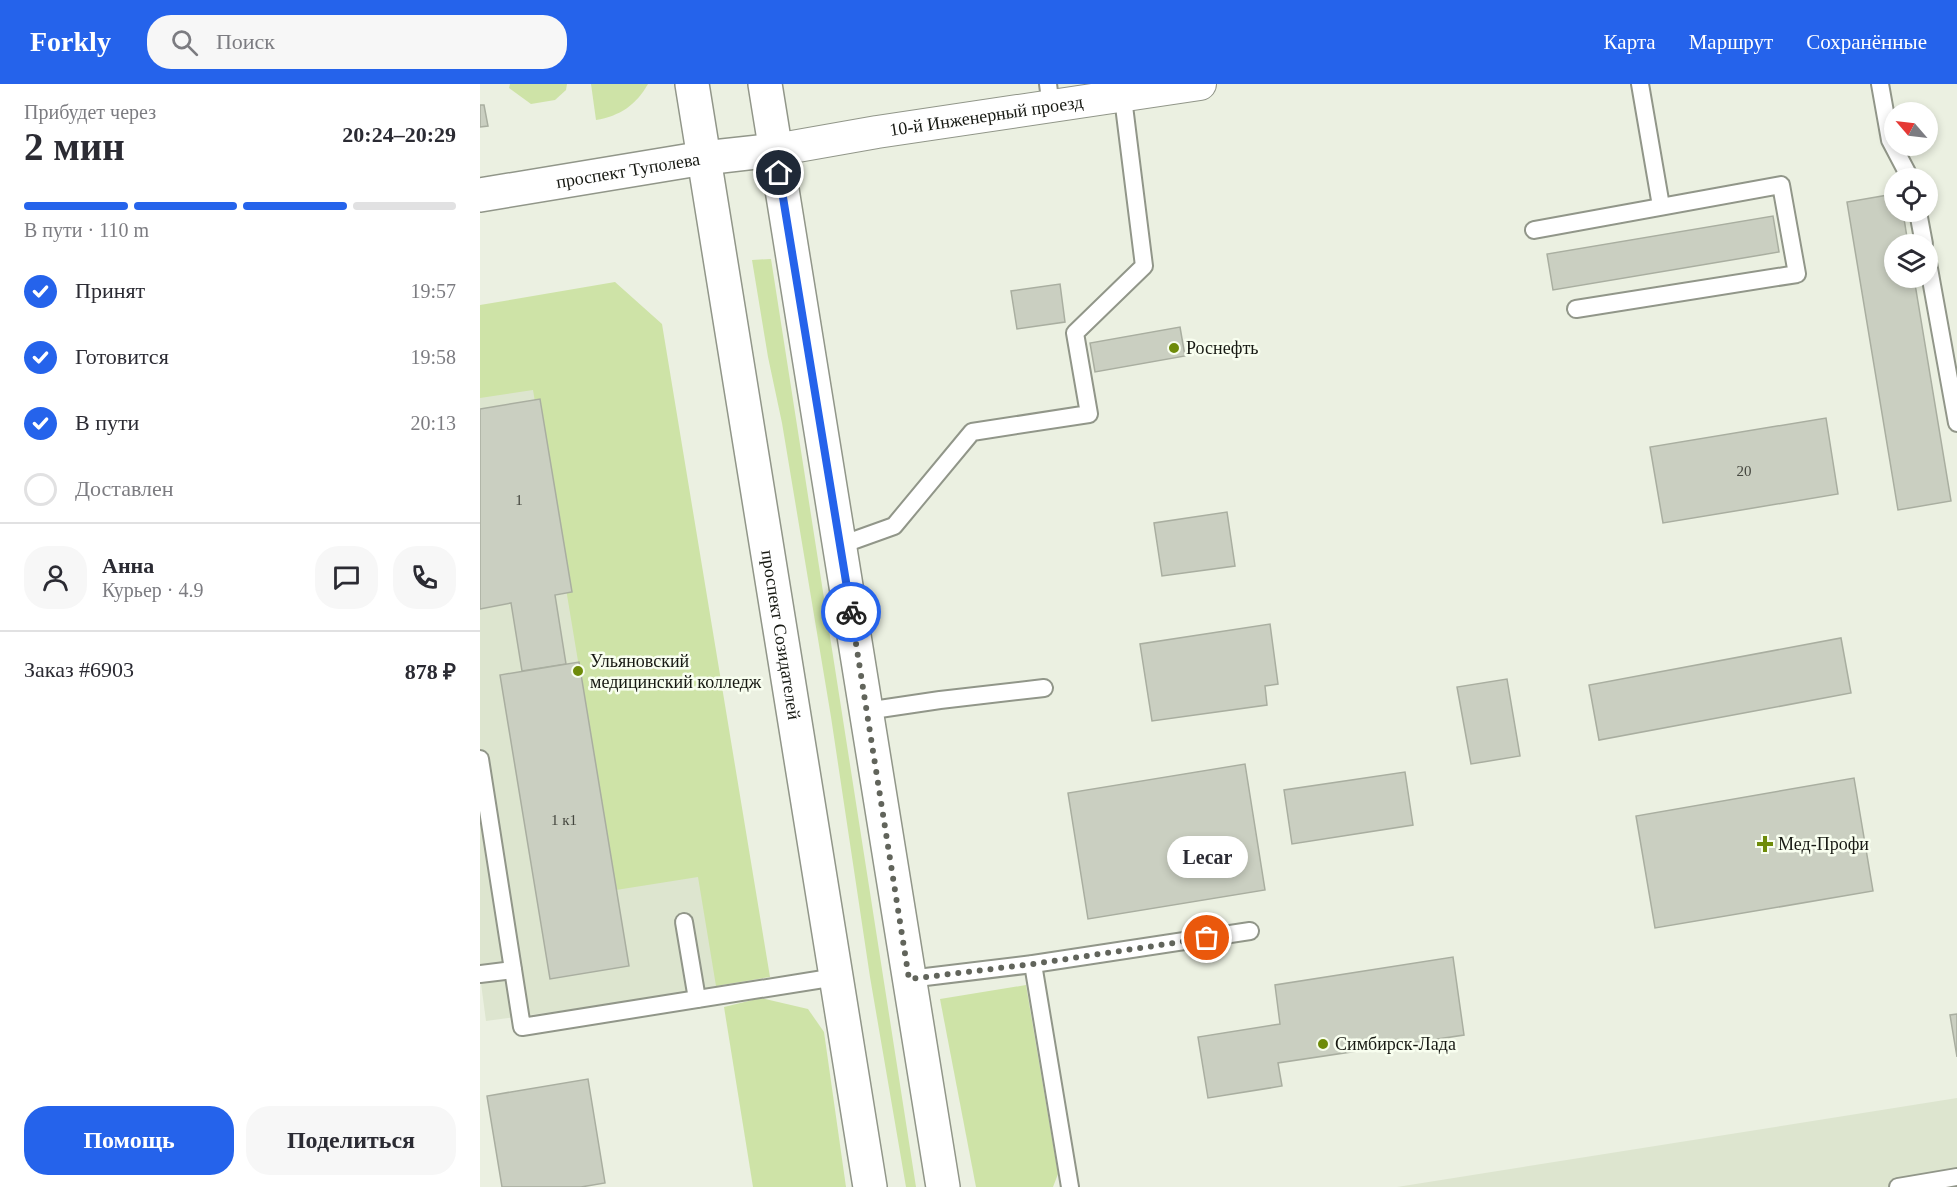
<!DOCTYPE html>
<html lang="ru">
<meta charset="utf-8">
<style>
body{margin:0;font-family:Georgia,serif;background:#f7f7f7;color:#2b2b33;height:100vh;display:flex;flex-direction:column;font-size:22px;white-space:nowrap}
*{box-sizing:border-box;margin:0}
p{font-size:20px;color:#7c7c81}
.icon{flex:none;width:33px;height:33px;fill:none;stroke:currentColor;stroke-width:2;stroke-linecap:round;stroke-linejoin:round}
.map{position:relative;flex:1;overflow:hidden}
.side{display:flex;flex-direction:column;background:#fff;width:480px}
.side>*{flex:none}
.needle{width:39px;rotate:298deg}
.buttons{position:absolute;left:1404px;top:18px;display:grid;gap:12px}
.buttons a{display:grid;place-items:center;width:54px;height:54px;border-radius:50%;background:#fff;box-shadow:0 3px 9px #0003;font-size:30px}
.pin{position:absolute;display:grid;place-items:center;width:51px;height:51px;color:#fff;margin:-26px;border:3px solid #fff;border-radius:50%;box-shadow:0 2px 6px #0007}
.courier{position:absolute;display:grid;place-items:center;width:60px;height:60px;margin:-30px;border:4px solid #2563eb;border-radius:50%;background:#fff;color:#222;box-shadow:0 2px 8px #0007}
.bubble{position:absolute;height:42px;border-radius:21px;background:#fff;box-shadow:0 3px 9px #0003;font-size:20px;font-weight:700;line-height:42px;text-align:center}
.summary em{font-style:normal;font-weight:700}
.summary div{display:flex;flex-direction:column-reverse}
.summary{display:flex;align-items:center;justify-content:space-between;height:102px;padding:0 24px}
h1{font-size:39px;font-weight:700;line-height:45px}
.bar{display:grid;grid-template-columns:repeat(4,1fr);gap:9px 6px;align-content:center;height:72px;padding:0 24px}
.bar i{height:8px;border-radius:4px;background:#e1e1e2}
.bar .selected{background:#2563eb}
.bar p{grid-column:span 4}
.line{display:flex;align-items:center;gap:15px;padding:0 24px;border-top:2px solid #e1e1e2}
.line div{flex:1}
.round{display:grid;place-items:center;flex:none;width:63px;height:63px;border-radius:24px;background:#f7f7f7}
ol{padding:0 24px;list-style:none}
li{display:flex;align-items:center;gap:18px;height:66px}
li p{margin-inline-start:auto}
li .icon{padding:6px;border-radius:50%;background:#2563eb;color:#fff;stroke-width:4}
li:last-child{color:#7c7c81}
li i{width:33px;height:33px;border:3px solid #e1e1e2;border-radius:50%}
.button{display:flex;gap:12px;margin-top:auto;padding:12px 24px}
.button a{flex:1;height:69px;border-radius:24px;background:#2563eb;color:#fff;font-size:24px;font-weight:700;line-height:69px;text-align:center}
.button a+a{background:#f7f7f7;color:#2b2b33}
header{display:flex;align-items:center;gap:36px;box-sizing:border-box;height:84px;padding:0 30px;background:#2563eb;color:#fff}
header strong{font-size:28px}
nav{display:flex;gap:33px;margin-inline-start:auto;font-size:21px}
.search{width:420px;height:54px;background:#f7f7f7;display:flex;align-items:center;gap:15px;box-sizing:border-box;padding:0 21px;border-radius:24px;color:#7c7c81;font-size:22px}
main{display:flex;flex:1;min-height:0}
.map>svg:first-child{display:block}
.built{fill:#dde5cf}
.green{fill:#cee3a7}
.building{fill:#cacfc1;stroke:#a9aea0;stroke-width:1.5}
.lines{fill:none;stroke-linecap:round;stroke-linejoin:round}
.service-casing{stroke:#919689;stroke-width:20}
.minor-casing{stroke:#919689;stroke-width:34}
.secondary-casing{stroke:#919689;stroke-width:36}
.service{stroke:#fff;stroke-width:16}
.minor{stroke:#fff;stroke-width:32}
.secondary{stroke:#fff;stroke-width:33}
.done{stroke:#61645b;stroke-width:6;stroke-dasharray:0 10.8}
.route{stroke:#2563eb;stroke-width:8}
.poi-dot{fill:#6e8b09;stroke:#f8feef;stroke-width:2}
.labels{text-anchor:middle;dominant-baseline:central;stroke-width:5;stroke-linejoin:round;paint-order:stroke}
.number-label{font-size:15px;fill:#44463e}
.street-label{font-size:18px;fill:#171913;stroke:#f8feef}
.poi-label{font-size:18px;fill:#171913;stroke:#f8feef;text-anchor:start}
</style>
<header>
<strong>Forkly</strong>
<div class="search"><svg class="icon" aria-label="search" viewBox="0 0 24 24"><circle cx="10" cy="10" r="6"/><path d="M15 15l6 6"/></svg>Поиск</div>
<nav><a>Карта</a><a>Маршрут</a><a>Сохранённые</a></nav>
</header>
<main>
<section class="side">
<div class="summary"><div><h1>2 мин</h1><p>Прибудет через</p></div><em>20:24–20:29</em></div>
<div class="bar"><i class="selected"></i><i class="selected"></i><i class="selected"></i><i></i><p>В пути · 110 m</p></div>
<ol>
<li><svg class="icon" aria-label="check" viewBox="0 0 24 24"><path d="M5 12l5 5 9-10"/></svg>Принят<p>19:57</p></li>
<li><svg class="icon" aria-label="check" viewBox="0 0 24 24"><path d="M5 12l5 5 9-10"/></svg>Готовится<p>19:58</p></li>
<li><svg class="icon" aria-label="check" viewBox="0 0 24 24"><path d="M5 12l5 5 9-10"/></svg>В пути<p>20:13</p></li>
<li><i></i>Доставлен</li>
</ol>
<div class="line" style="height:108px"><a class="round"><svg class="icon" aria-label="person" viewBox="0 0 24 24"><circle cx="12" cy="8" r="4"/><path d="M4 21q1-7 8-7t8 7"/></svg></a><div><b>Анна</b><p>Курьер · 4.9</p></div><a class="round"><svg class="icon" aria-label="chat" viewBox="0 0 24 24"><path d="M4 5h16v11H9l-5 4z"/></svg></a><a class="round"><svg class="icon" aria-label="phone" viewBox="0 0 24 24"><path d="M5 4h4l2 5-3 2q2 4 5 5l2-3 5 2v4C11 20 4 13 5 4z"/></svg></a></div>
<div class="line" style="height:78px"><div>Заказ #6903</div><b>878 ₽</b></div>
<div class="button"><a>Помощь</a><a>Поделиться</a></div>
</section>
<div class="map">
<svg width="1477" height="1103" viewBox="0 0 1477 1103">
<rect width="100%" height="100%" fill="#ebf0e1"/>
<g class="built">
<path d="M150,260L239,905L6,937L0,892V281Z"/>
<path d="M1477,1014V1103H917Z"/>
</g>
<g class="green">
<path d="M30,0H87L86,6L75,16L51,20L29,4Z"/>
<path d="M111,0H168C156,21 140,32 116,36Z"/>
<path d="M291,175L436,1103H426L390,893L351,633L302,339L288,273L272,176Z"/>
<path d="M135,198L182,240L290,893L236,902L218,793L136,806L53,306L0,314V221Z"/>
<path d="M546,901L578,1090L573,1103H496L460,915Z"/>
<path d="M281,914L328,925L344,948L366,1103H273L244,923Z"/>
</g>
<g class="building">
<path d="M0,21H4L8,42L0,43Z"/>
<path d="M1414,110V128H1423L1428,160H1414V194H1434L1471,417L1418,426L1367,118Z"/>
<path d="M1293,132L1299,168L1073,206L1067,170Z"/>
<path d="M580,200L585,238L537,245L531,207Z"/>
<path d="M700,243L705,272L615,288L610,259Z"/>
<path d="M60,315L92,508L75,511L86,580L42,587L31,519L0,525V325Z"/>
<path d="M1346,334L1358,410L1183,439L1170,363Z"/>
<path d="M747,428L755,482L682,492L674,439Z"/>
<path d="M790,540L798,600L785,602L787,621L672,637L660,560Z"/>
<path d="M1361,554L1371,609L1119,656L1109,601Z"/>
<path d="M99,578L149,882L70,895L20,591Z"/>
<path d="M1027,595L1040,672L991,680L977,603Z"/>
<path d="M765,680L785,806L608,835L588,709Z"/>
<path d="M925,688L933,741L812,760L804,706Z"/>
<path d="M1374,694L1393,807L1175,844L1156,732Z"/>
<path d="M973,873L984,951L798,979L802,1002L728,1014L718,953L800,940L795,901Z"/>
<path d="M1477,930V973L1470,931Z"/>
<path d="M108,995L125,1099L101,1103H22L7,1012Z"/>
</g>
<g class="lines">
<g class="service-casing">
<g id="service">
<path d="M568,0L571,23"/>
<path d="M1160,0L1181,122"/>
<path d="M1400,0L1410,56L1430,94"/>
<path d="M1438,128L1444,160"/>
<path d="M1054,146L1301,101L1317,190L1096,225"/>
<path d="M1448,179L1477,339"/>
<path d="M361,461L414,442L492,348L609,330L595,249L664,182L642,6"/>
<path d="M386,627L460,616L564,604"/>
<path d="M0,675L42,943L356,893"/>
<path d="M204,838L217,915"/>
<path d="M553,880L590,1103"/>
<path d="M0,890L33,886"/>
<path d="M429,895L553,880L770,847"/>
<path d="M1418,1103L1477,1093"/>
</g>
</g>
<g class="minor-casing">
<g id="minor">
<path id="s1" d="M295,66L397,48L720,0"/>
</g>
</g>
<g class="secondary-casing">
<g id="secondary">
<path id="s2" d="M212,0L390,1103"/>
<path d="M285,0L463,1103"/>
<path id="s3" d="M0,111L224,74L295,66"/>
</g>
</g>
<use href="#service" class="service"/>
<use href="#minor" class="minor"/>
<use href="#secondary" class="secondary"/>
</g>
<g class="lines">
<path class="done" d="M371,528L429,895L553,880L727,854"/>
<path class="route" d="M299,89L371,528"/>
</g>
<g class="poi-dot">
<circle cx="694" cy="264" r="6"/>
<circle cx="98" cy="587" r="6"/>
<path d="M1282 751h6v6h6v6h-6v6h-6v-6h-6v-6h6z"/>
<circle cx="843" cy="960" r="6"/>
</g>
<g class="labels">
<g class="number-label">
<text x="1264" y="387">20</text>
<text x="39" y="416">1</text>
<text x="84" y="736">1 к1</text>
</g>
<g class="street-label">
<text stroke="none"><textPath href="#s1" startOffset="214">10-й Инженерный проезд</textPath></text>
<text stroke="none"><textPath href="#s3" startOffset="150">проспект Туполева</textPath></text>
<text stroke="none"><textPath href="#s2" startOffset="558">проспект Созидателей</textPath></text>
</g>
<g class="poi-label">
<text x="706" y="264">Роснефть</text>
<text x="110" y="577">Ульяновский<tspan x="110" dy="21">медицинский колледж</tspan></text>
<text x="1298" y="760">Мед-Профи</text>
<text x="855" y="960">Симбирск-Лада</text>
</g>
</g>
</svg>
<div class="buttons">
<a><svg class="needle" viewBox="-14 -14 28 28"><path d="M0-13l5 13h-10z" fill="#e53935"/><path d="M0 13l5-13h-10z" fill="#7c7c81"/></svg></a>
<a><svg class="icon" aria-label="locate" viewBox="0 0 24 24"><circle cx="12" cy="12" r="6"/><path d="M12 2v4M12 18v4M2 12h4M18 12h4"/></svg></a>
<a><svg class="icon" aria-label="layers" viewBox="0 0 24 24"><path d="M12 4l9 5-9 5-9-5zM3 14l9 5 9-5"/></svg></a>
</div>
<div class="pin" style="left:727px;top:854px;background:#ea580c"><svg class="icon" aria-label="bag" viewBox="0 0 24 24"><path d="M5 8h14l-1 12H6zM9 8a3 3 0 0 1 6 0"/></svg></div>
<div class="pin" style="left:299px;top:89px;background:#1f2937"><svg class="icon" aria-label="home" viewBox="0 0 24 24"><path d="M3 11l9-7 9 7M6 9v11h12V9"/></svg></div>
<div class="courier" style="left:371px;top:528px"><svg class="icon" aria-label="bike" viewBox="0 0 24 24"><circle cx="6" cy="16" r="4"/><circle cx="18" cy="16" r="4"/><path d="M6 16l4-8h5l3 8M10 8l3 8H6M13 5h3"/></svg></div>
<div class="bubble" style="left:687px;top:752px;width:81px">Lecar</div>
</div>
</main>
